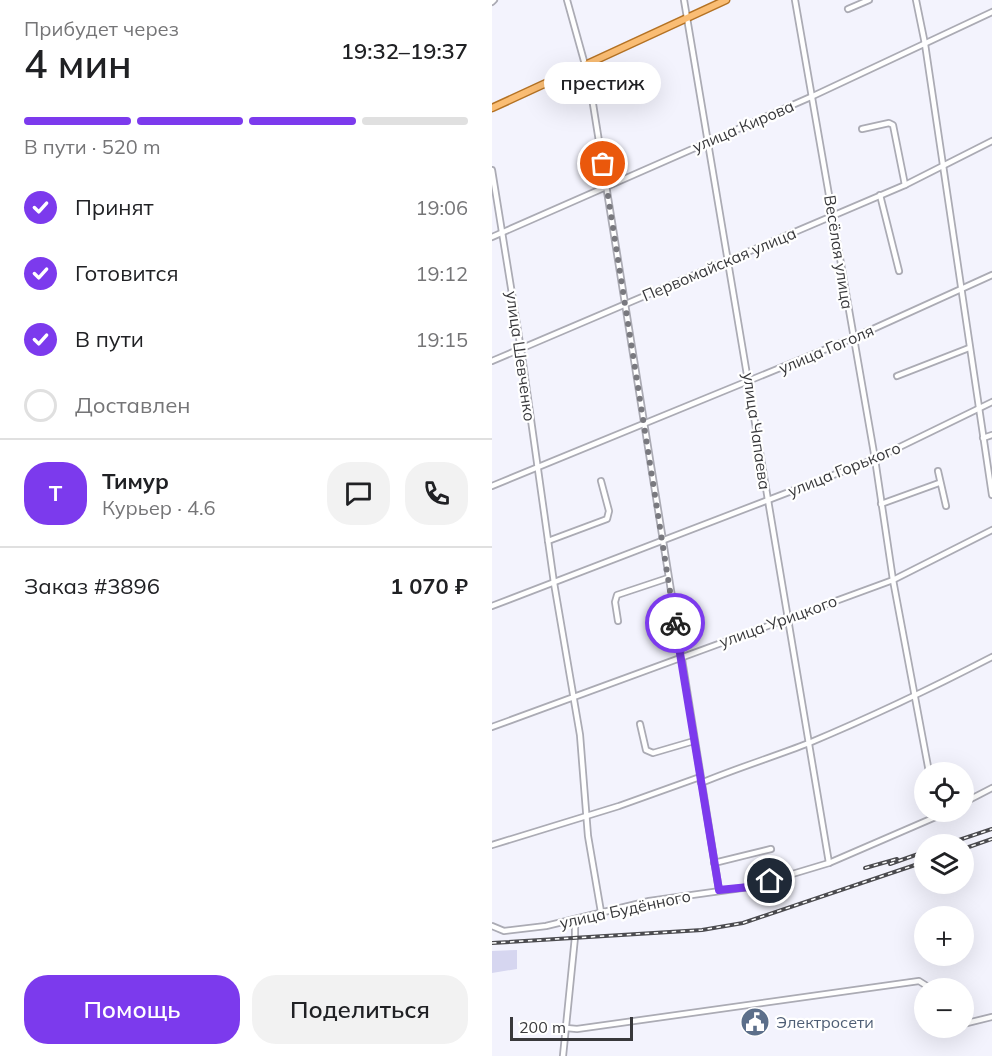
<!DOCTYPE html>
<html lang="ru">
<meta charset="utf-8">
<style>
body{margin:0;font-family:Mulish,sans-serif;background:#f2f2f2;color:#202124;height:100vh;display:flex;flex-direction:column;font-size:22px;white-space:nowrap}
*{box-sizing:border-box;margin:0}
p{font-size:20px;color:#757577}
.icon{flex:none;width:33px;height:33px;fill:none;stroke:currentColor;stroke-width:2;stroke-linecap:round;stroke-linejoin:round}
.map{position:relative;flex:1;overflow:hidden}
.sheet{display:flex;flex-direction:column;background:#fff;width:492px}
.sheet>*{flex:none}
.controls{position:absolute;left:422px;top:762px;display:grid;gap:12px}
.controls a{display:grid;place-items:center;width:60px;height:60px;border-radius:50%;background:#fff;box-shadow:0 6px 24px #0002;font-size:30px}
.scale{position:absolute;left:18px;bottom:15px;width:123px;box-sizing:border-box;padding-left:6px;border:3px solid #38383b;border-top:0;font-size:16px;line-height:21px;white-space:nowrap;color:#38383b;-webkit-text-stroke:4px #fff;paint-order:stroke}
.pin{position:absolute;display:grid;place-items:center;width:51px;height:51px;color:#fff;margin:-26px;border:3px solid #fff;border-radius:50%;box-shadow:0 2px 6px #0007}
.courier{position:absolute;display:grid;place-items:center;width:60px;height:60px;margin:-30px;border:4px solid #7c3aed;border-radius:50%;background:#fff;color:#222;box-shadow:0 2px 8px #0007}
.bubble{position:absolute;height:42px;border-radius:21px;background:#fff;box-shadow:0 6px 24px #0002;font-size:20px;font-weight:600;line-height:42px;text-align:center}
.head em{font-style:normal;font-weight:600}
.head div{display:flex;flex-direction:column-reverse}
.head{display:flex;align-items:center;justify-content:space-between;height:102px;padding:0 24px}
h1{font-size:39px;font-weight:600;line-height:45px}
.bar{display:grid;grid-template-columns:repeat(4,1fr);gap:9px 6px;align-content:center;height:72px;padding:0 24px}
.bar i{height:8px;border-radius:4px;background:#e0e0e0}
.bar .active{background:#7c3aed}
.bar p{grid-column:span 4}
.line{display:flex;align-items:center;gap:15px;padding:0 24px;border-top:2px solid #e0e0e0}
.line div{flex:1}
.round{display:grid;place-items:center;flex:none;width:63px;height:63px;border-radius:24px;background:#f2f2f2}
ol{padding:0 24px;list-style:none}
li{display:flex;align-items:center;gap:18px;height:66px}
li p{margin-inline-start:auto}
li .icon{padding:6px;border-radius:50%;background:#7c3aed;color:#fff;stroke-width:4}
li:last-child{color:#757577}
li i{width:33px;height:33px;border:3px solid #e0e0e0;border-radius:50%}
.action{display:flex;gap:12px;margin-top:auto;padding:12px 24px}
.action a{flex:1;height:69px;border-radius:24px;background:#7c3aed;color:#fff;font-size:24px;font-weight:600;line-height:69px;text-align:center}
.action a+a{background:#f2f2f2;color:#202124}
main{display:flex;flex:1;min-height:0}
.map>svg:first-child{display:block}
.green{fill:#d6d6f0}
.lines{fill:none;stroke-linecap:round;stroke-linejoin:round}
.minor-casing{stroke:#ababb4;stroke-width:8}
.major-casing{stroke:#b47224;stroke-width:9}
.minor{stroke:#fff;stroke-width:4.5}
.major{stroke:#fabd74;stroke-width:6}
.rail-casing{stroke:#4b4b4f;stroke-width:4}
.rail{stroke:#fff;stroke-width:1.5;stroke-dasharray:4.5;stroke-linecap:butt}
.done{stroke:#79797f;stroke-width:6;stroke-dasharray:0 10.8}
.route{stroke:#7c3aed;stroke-width:8}
.labels{text-anchor:middle;dominant-baseline:central;stroke-width:4.5;stroke-linejoin:round;paint-order:stroke}
.street-label{font-size:16px;fill:#38383b;stroke:#fff}
.service-label{font-size:16px;fill:#4e5e75;stroke:#fff;text-anchor:start}
</style>
<main>
<section class="sheet">
<div class="head"><div><h1>4 мин</h1><p>Прибудет через</p></div><em>19:32–19:37</em></div>
<div class="bar"><i class="active"></i><i class="active"></i><i class="active"></i><i></i><p>В пути · 520 m</p></div>
<ol>
<li><svg class="icon" aria-label="check" viewBox="0 0 24 24"><path d="M5 12l5 5 9-10"/></svg>Принят<p>19:06</p></li>
<li><svg class="icon" aria-label="check" viewBox="0 0 24 24"><path d="M5 12l5 5 9-10"/></svg>Готовится<p>19:12</p></li>
<li><svg class="icon" aria-label="check" viewBox="0 0 24 24"><path d="M5 12l5 5 9-10"/></svg>В пути<p>19:15</p></li>
<li><i></i>Доставлен</li>
</ol>
<div class="line" style="height:108px"><b class="round" style="background:#7c3aed;color:#fff">Т</b><div><b>Тимур</b><p>Курьер · 4.6</p></div><a class="round"><svg class="icon" aria-label="chat" viewBox="0 0 24 24"><path d="M4 5h16v11H9l-5 4z"/></svg></a><a class="round"><svg class="icon" aria-label="phone" viewBox="0 0 24 24"><path d="M5 4h4l2 5-3 2q2 4 5 5l2-3 5 2v4C11 20 4 13 5 4z"/></svg></a></div>
<div class="line" style="height:78px"><div>Заказ #3896</div><b>1 070 ₽</b></div>
<div class="action"><a>Помощь</a><a>Поделиться</a></div>
</section>
<div class="map">
<svg width="500" height="1056" viewBox="0 0 500 1056">
<rect width="100%" height="100%" fill="#f3f3fd"/>
<path class="green" d="M25,950V969L0,973V951Z"/>
<g class="lines">
<g class="minor-casing">
<g id="minor">
<path d="M75,0L97,79L227,890"/>
<path d="M192,0L337,863"/>
<path d="M303,0L383,459L401,580L437,772"/>
<path d="M424,0L433,44L500,495"/>
<path d="M0,2L2,0"/>
<path d="M356,9L377,0"/>
<path d="M370,129L397,123L401,125L413,185"/>
<path d="M0,170L30,356L62,583L88,735L96,836L109,912"/>
<path d="M388,195L407,271"/>
<path d="M0,237L321,96L500,12"/>
<path d="M0,361L413,185L500,141"/>
<path d="M405,376L477,348"/>
<path d="M491,438L500,435"/>
<path d="M446,471L454,506"/>
<path d="M0,486L361,338L500,275"/>
<path d="M389,504L447,483"/>
<path d="M56,541L115,519L117,511L109,481"/>
<path d="M0,606L383,459L500,402"/>
<path d="M126,621L123,602L125,595L176,578"/>
<path d="M148,724L154,750L161,753L202,741"/>
<path d="M0,727L401,580L500,530"/>
<path d="M209,783C245,768 281,757 317,743C379,717 440,688 500,657"/>
<path d="M471,803L500,788"/>
<path d="M0,845L127,806L208,777"/>
<path d="M222,863L279,849"/>
<path d="M0,926L12,931L54,926L157,901L257,887L337,863L455,812"/>
<path d="M471,1024L500,1017"/>
<path d="M74,1028L85,1029L427,981L438,988"/>
<path d="M71,1056L83,937V919"/>
</g>
</g>
<g class="major-casing">
<path id="major" d="M0,108L234,0"/>
</g>
<use href="#minor" class="minor"/>
<use href="#major" class="major"/>
<g class="rail-casing">
<g id="rail">
<path d="M455,844L500,829"/>
<path d="M471,849L500,839"/>
<path d="M398,864L432,852"/>
<path d="M373,868L405,859"/>
<path d="M0,943L210,930L251,923L432,862"/>
</g>
</g>
<use href="#rail" class="rail"/>
</g>
<g class="lines">
<path class="done" d="M111,164L183,623"/>
<path class="route" d="M183,623L227,890L257,887L278,881"/>
</g>
<defs>
<g id="civic-disc" transform="scale(1.5)"><circle r="9.5" fill="#5c6f8a" stroke="#fff"/><path d="M-.6-6.5H3V-4.5H.6V-3L4-1V1h2V6H-6V1h2V-1L-.6-3ZM-1.2 2.5V6h2.4V2.5Z" fill="#fff"/></g>
</defs>
<g fill-rule="evenodd">
<use href="#civic-disc" x="263" y="1022"/>
</g>
<g class="labels">
<g class="street-label">
<text transform="translate(251 126) rotate(-23)">улица Кирова</text>
<text transform="translate(347 252) rotate(81)">Весёлая улица</text>
<text transform="translate(227 264) rotate(-23)">Первомайская улица</text>
<text transform="translate(334 349) rotate(-23)">улица Гоголя</text>
<text transform="translate(29 356) rotate(82)">улица Шевченко</text>
<text transform="translate(265 431) rotate(82)">улица Чапаева</text>
<text transform="translate(352 469) rotate(-22)">улица Горького</text>
<text transform="translate(286 621) rotate(-20)">улица Урицкого</text>
<text transform="translate(133 909) rotate(-12)">улица Будённого</text>
</g>
<g class="service-label">
<text x="284" y="1022">Электросети</text>
</g>
</g>
</svg>
<div class="controls">
<a><svg class="icon" aria-label="locate" viewBox="0 0 24 24"><circle cx="12" cy="12" r="6"/><path d="M12 2v4M12 18v4M2 12h4M18 12h4"/></svg></a>
<a><svg class="icon" aria-label="layers" viewBox="0 0 24 24"><path d="M12 4l9 5-9 5-9-5zM3 14l9 5 9-5"/></svg></a>
<a>+</a>
<a>−</a>
</div>
<div class="scale">200 m</div>
<div class="pin" style="left:111px;top:164px;background:#ea580c"><svg class="icon" aria-label="bag" viewBox="0 0 24 24"><path d="M5 8h14l-1 12H6zM9 8a3 3 0 0 1 6 0"/></svg></div>
<div class="pin" style="left:278px;top:881px;background:#1f2937"><svg class="icon" aria-label="home" viewBox="0 0 24 24"><path d="M3 11l9-7 9 7M6 9v11h12V9"/></svg></div>
<div class="courier" style="left:183px;top:623px"><svg class="icon" aria-label="bike" viewBox="0 0 24 24"><circle cx="6" cy="16" r="4"/><circle cx="18" cy="16" r="4"/><path d="M6 16l4-8h5l3 8M10 8l3 8H6M13 5h3"/></svg></div>
<div class="bubble" style="left:52px;top:62px;width:117px">престиж</div>
</div>
</main>
